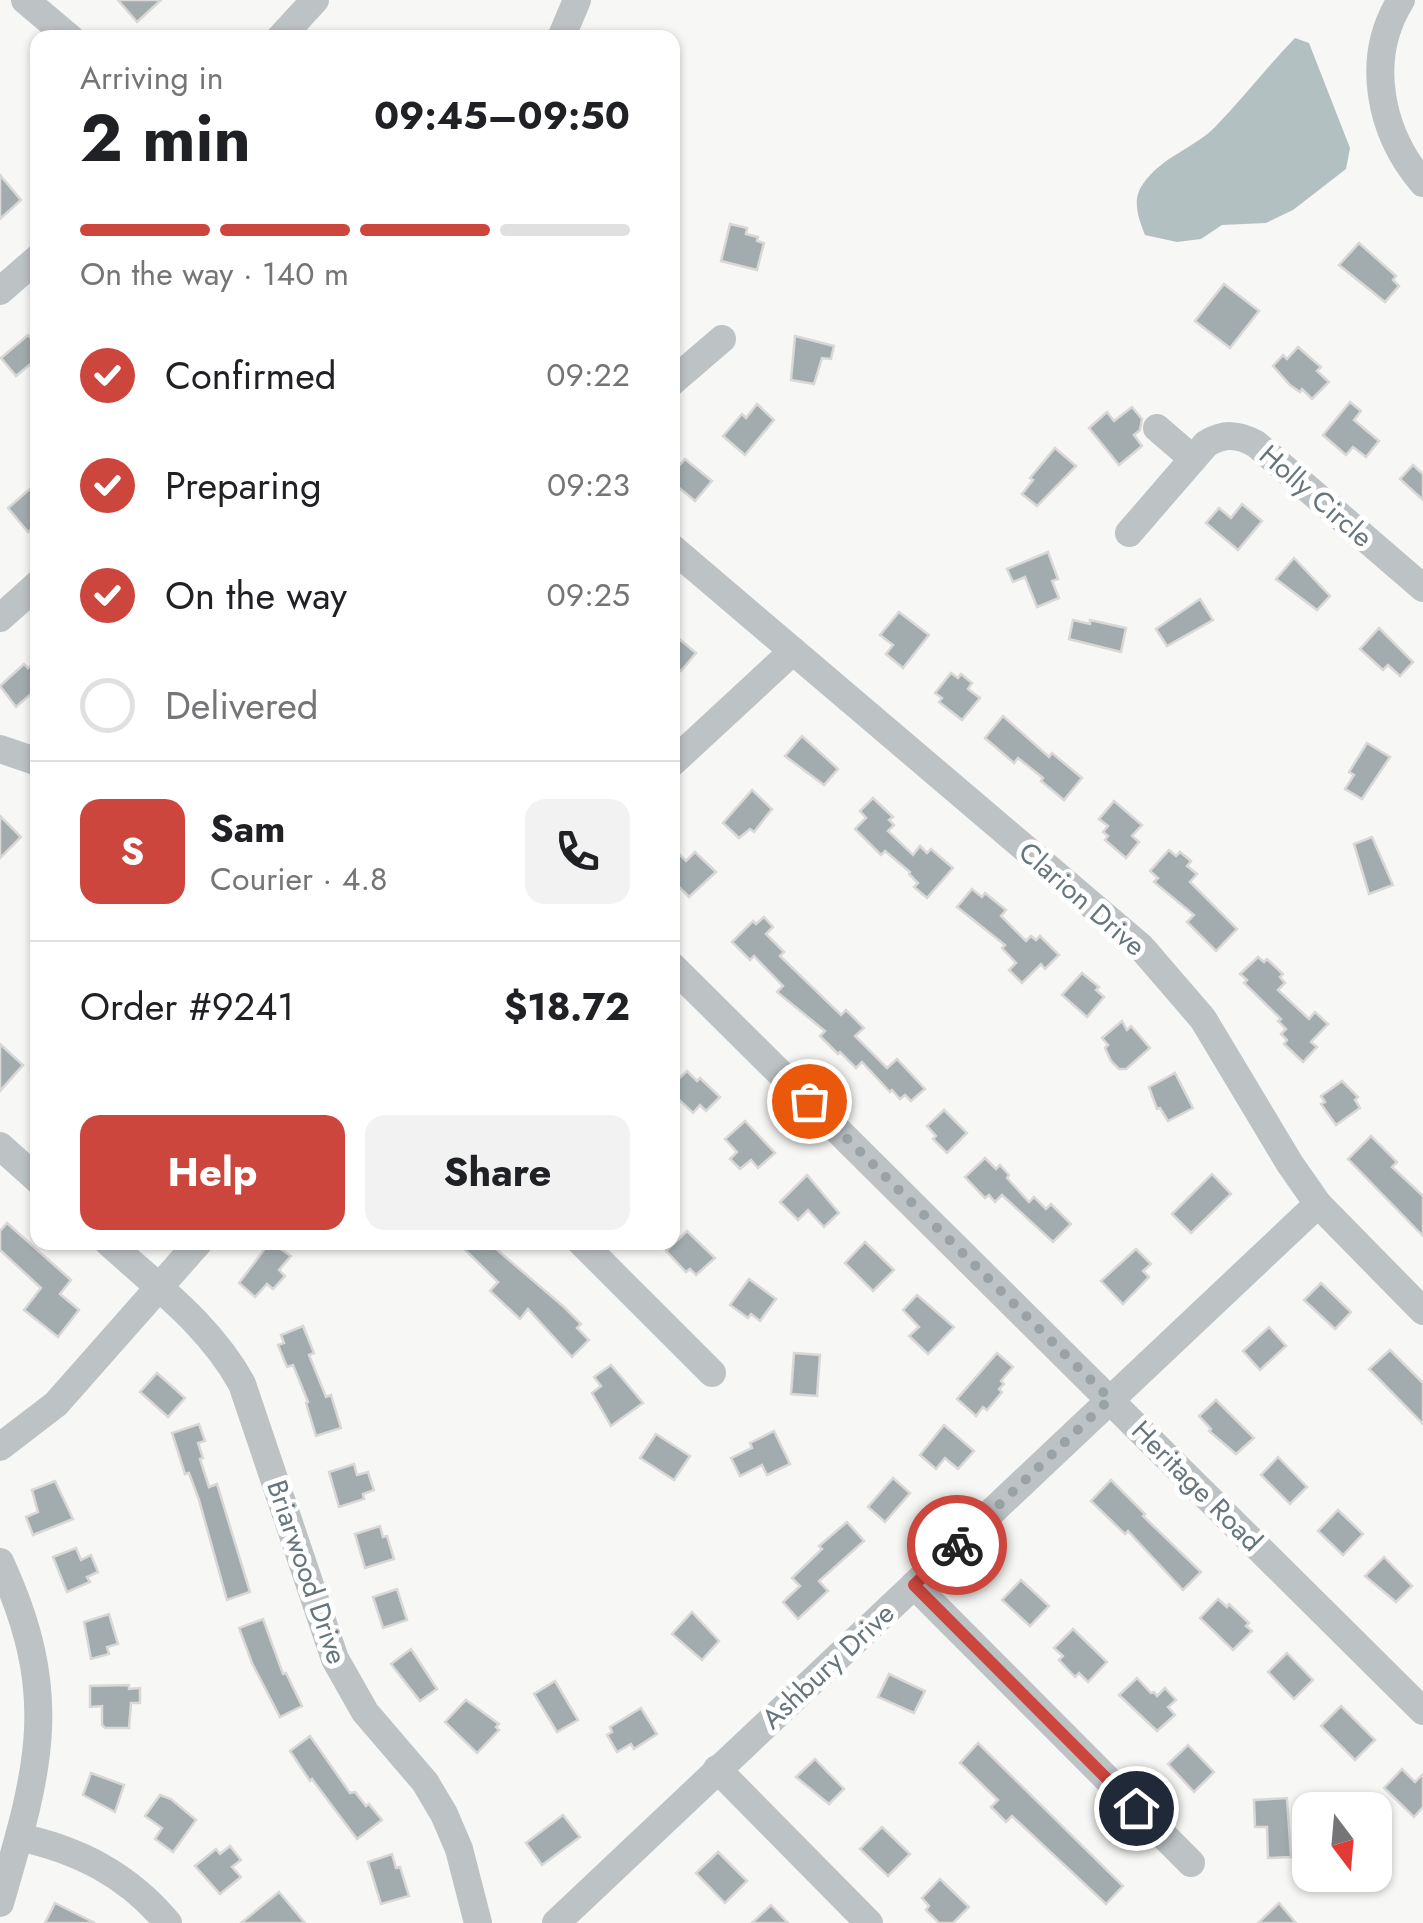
<!DOCTYPE html>
<meta charset="utf-8">
<style>
body{margin:0;font-family:Jost,sans-serif;background:#f2f2f2;color:#202124;height:100vh;display:flex;flex-direction:column;font-size:38px;white-space:nowrap}
*{box-sizing:border-box;margin:0}
p{font-size:32px;color:#757577}
.icon{flex:none;width:55px;height:55px;fill:none;stroke:currentColor;stroke-width:2;stroke-linecap:round;stroke-linejoin:round}
.map{position:relative;flex:1;overflow:hidden}
.sheet{position:absolute;left:30px;top:30px;width:650px;height:1220px;display:flex;flex-direction:column;background:#fff;border-radius:20px;box-shadow:0 2px 8px #0004}
.sheet>*{flex:none}
.needle{width:65px;rotate:164deg}
.fabs{position:absolute;left:1292px;top:1792px;display:grid;gap:20px}
.fabs a{display:grid;place-items:center;width:100px;height:100px;border-radius:20px;background:#fff;box-shadow:0 2px 8px #0004;font-size:50px}
.pin{position:absolute;display:grid;place-items:center;width:85px;height:85px;color:#fff;margin:-42px;border:5px solid #fff;border-radius:50%;box-shadow:0 2px 10px #0007}
.courier{position:absolute;display:grid;place-items:center;width:100px;height:100px;margin:-50px;border:8px solid #cd463e;border-radius:50%;background:#fff;color:#222;box-shadow:0 2px 12px #0007}
.head em{font-style:normal;font-weight:700}
.head div{display:flex;flex-direction:column-reverse}
.head{display:flex;align-items:center;justify-content:space-between;height:170px;padding:0 50px}
h1{font-size:65px;font-weight:700;line-height:75px}
.bar{display:grid;grid-template-columns:repeat(4,1fr);gap:15px 10px;align-content:center;height:120px;padding:0 50px}
.bar i{height:12px;border-radius:8px;background:#e0e0e0}
.bar .active{background:#cd463e}
.bar p{grid-column:span 4}
.line{display:flex;align-items:center;gap:25px;padding:0 50px;border-top:2px solid #e0e0e0}
.line div{flex:1}
.round{display:grid;place-items:center;flex:none;width:105px;height:105px;border-radius:20px;background:#f2f2f2}
ol{padding:0 50px;list-style:none}
li{display:flex;align-items:center;gap:30px;height:110px}
li p{margin-inline-start:auto}
li .icon{padding:10px;border-radius:50%;background:#cd463e;color:#fff;stroke-width:4}
li:last-child{color:#757577}
li i{width:55px;height:55px;border:5px solid #e0e0e0;border-radius:50%}
.primary-button{display:flex;gap:20px;margin-top:auto;padding:20px 50px}
.primary-button a{flex:1;height:115px;border-radius:20px;background:#cd463e;color:#fff;font-size:40px;font-weight:700;line-height:115px;text-align:center}
.primary-button a+a{background:#f2f2f2;color:#202124}
.map>svg:first-child{display:block}
.water{fill:#b3c0c2}
.building{fill:#a2acaf;stroke:#d9d8d7;stroke-width:2.5}
.lines{fill:none;stroke-linecap:round;stroke-linejoin:round}
.minor{stroke:#bdc2c4;stroke-width:28}
.done{stroke:#99a3a6;stroke-width:10;stroke-dasharray:0 18}
.route{stroke:#cd463e;stroke-width:12}
.labels{text-anchor:middle;dominant-baseline:central;stroke-width:10;stroke-linejoin:round;paint-order:stroke}
.street-label{font-size:28px;fill:#66767c;stroke:#fff}
</style>
<div class="map">
<svg width="1423" height="1923" viewBox="0 0 1423 1923">
<rect width="100%" height="100%" fill="#f7f7f5"/>
<path class="water" d="M1295,38L1309,43L1350,148L1346,169L1293,210L1266,223L1222,225L1201,239L1177,242L1145,235C1139,219 1131,200 1143,184C1161,157 1195,148 1216,126C1243,98 1267,67 1295,38Z"/>
<g class="building">
<path d="M118,0H161L137,22Z"/>
<path d="M0,175L21,200L0,219Z"/>
<path d="M730,224L747,228L746,234L758,237L757,241L764,243L757,270L721,261Z"/>
<path d="M1359,243L1396,276L1393,280L1399,286L1385,302L1339,265Z"/>
<path d="M1224,284L1259,311L1230,348L1195,321Z"/>
<path d="M28,335L38,346V358L16,376L1,358Z"/>
<path d="M795,336L834,346L831,359L822,358L814,384L791,380Z"/>
<path d="M1298,347L1321,367L1317,371L1329,382L1312,399L1302,389L1300,392L1290,385L1273,366L1283,355L1287,359Z"/>
<path d="M1350,402L1361,411L1354,420L1379,441L1366,457L1353,447L1346,455L1323,435Z"/>
<path d="M757,404L774,420L745,455L723,436L742,414L746,418Z"/>
<path d="M1132,407L1142,419L1140,430L1134,435L1142,446L1119,465L1089,428L1107,412L1114,421Z"/>
<path d="M1055,448L1076,466L1037,506L1022,494L1033,480L1030,478Z"/>
<path d="M685,459L712,481L695,501L672,482V474Z"/>
<path d="M1413,465L1423,474V500L1400,479Z"/>
<path d="M38,482V524L28,532L8,508Z"/>
<path d="M1242,504L1262,521L1238,550L1206,523L1219,508L1231,518Z"/>
<path d="M1048,552L1058,579L1052,581L1059,598L1037,607L1025,577L1013,582L1007,569Z"/>
<path d="M1294,558L1330,596L1317,610L1276,579Z"/>
<path d="M1200,599L1213,620L1167,646L1156,629Z"/>
<path d="M899,612L929,635L903,668L886,654L893,645L880,635Z"/>
<path d="M1073,620L1090,624V620L1126,628L1121,652L1069,639Z"/>
<path d="M1379,628L1413,662L1400,676L1388,665L1383,670L1360,649Z"/>
<path d="M672,633L696,653L681,671L672,664Z"/>
<path d="M38,659V688L16,707L0,686L24,664L28,668Z"/>
<path d="M951,673L958,678L961,674L972,683L968,689L980,698L962,720L939,702L942,698L935,693Z"/>
<path d="M1003,716L1049,757L1052,753L1082,778L1064,800L1041,781L1043,778L1018,758L1014,763L985,738Z"/>
<path d="M802,736L838,769L824,785L785,756Z"/>
<path d="M1367,743L1390,757L1362,799L1345,789L1354,775L1349,772Z"/>
<path d="M752,790L772,809L754,832L750,829L739,838L723,823Z"/>
<path d="M873,798L893,817L889,820L894,825L888,831L913,855L920,846L927,853L931,849L953,868L927,898L914,887L918,883L909,874L910,872L885,851L881,855L855,829L866,818L860,811Z"/>
<path d="M1114,801L1142,825L1132,836L1139,842L1126,858L1105,840L1108,836L1103,832L1108,826L1099,819Z"/>
<path d="M0,816L21,837L0,858Z"/>
<path d="M1372,837L1393,885L1369,894L1354,844Z"/>
<path d="M672,847L686,861L695,852L716,872L689,897L672,880Z"/>
<path d="M1169,850L1176,856L1180,852L1191,861L1187,866L1197,874L1190,882L1237,929L1216,951L1187,922L1194,915L1154,882L1158,878L1150,871Z"/>
<path d="M972,889L982,897L985,893L1006,910L1001,916L1026,941L1031,936L1036,940L1040,936L1059,955L1045,969L1041,964L1022,983L1009,970L1016,963L1002,948L1005,945L957,907Z"/>
<path d="M764,917L773,927L766,934L784,952L780,956L841,1015L846,1010L864,1028L855,1036L887,1068L897,1059L925,1089L911,1101L905,1095L900,1099L892,1090L890,1092L862,1062L856,1068L840,1052L838,1054L820,1036L825,1031L777,992L783,986L754,956L750,960L732,942L753,921L756,924Z"/>
<path d="M1258,957L1264,962L1267,959L1283,974L1280,977L1285,983L1278,990L1309,1019L1315,1012L1328,1024L1311,1042L1317,1047L1303,1062L1284,1044L1287,1040L1281,1034L1286,1029L1278,1021L1281,1019L1244,983L1247,980L1240,974Z"/>
<path d="M1082,973L1099,987L1096,990L1104,997L1087,1017L1062,995Z"/>
<path d="M1122,1021L1127,1030L1131,1026L1150,1048L1126,1069H1119L1111,1061L1105,1048L1108,1045L1102,1038Z"/>
<path d="M0,1044L23,1065L0,1091Z"/>
<path d="M687,1071L697,1081L700,1078L720,1097L706,1111L700,1105L693,1113L672,1093V1085Z"/>
<path d="M1175,1073L1193,1108L1168,1121L1160,1108L1157,1109L1149,1087Z"/>
<path d="M1342,1081L1358,1097L1355,1100L1360,1108L1336,1125L1321,1104L1325,1102L1321,1096Z"/>
<path d="M944,1110L967,1133L947,1153L933,1139L936,1136L927,1126Z"/>
<path d="M745,1121L775,1153L758,1168L751,1160L740,1169L730,1159L737,1152L725,1139Z"/>
<path d="M1371,1136L1397,1162L1392,1167L1423,1196V1236L1348,1159Z"/>
<path d="M985,1158L996,1169L1000,1165L1009,1175L1007,1178L1029,1202L1034,1197L1046,1209L1051,1204L1071,1224L1053,1242L1002,1195L995,1202L989,1195L985,1198L965,1177Z"/>
<path d="M1212,1174L1231,1194L1191,1233L1172,1214Z"/>
<path d="M807,1175L839,1213L824,1227L808,1210L798,1220L780,1202Z"/>
<path d="M7,1223L71,1280L60,1294L79,1310L58,1337L24,1310L41,1288L0,1250V1231Z"/>
<path d="M687,1231L715,1258L696,1275L690,1269L686,1272L666,1251Z"/>
<path d="M270,1242L291,1256L279,1270L285,1276L273,1289L267,1284L255,1297L239,1283Z"/>
<path d="M457,1242H488L564,1307L581,1324L577,1328L589,1340L572,1357L528,1309L520,1319L490,1291L498,1282Z"/>
<path d="M865,1242L894,1270L873,1291L845,1263Z"/>
<path d="M1136,1249L1151,1264L1143,1271L1149,1277L1123,1304L1101,1281Z"/>
<path d="M749,1279L776,1299L760,1321L751,1314L748,1318L730,1305Z"/>
<path d="M1321,1283L1351,1312L1335,1329L1304,1300Z"/>
<path d="M917,1295L954,1327L928,1354L909,1336L919,1327L903,1310Z"/>
<path d="M303,1326L314,1353L309,1355L326,1397L331,1395L341,1428L316,1436L306,1403L308,1402L293,1365L287,1367L278,1345L284,1343L281,1335Z"/>
<path d="M1269,1327L1286,1346L1260,1370L1243,1351Z"/>
<path d="M1390,1350L1423,1383V1424L1369,1369Z"/>
<path d="M794,1353L820,1355L817,1396L791,1394Z"/>
<path d="M997,1353L1013,1367L1001,1381L1004,1384L999,1389L1002,1392L987,1410L983,1407L976,1416L957,1399Z"/>
<path d="M611,1365L643,1403L611,1426L592,1393L601,1386L594,1377Z"/>
<path d="M157,1373L185,1398L168,1417L140,1392Z"/>
<path d="M1216,1400L1254,1438L1236,1454L1209,1431L1211,1429L1199,1416Z"/>
<path d="M199,1424L205,1441L198,1443L203,1458L200,1459L209,1487L217,1484L250,1592L227,1600L199,1500L189,1473L185,1474L172,1433Z"/>
<path d="M944,1425L974,1451L958,1469L945,1458L936,1469L920,1455Z"/>
<path d="M774,1431L790,1464L767,1475L762,1465L740,1476L731,1458L752,1448L750,1443Z"/>
<path d="M656,1434L690,1456L674,1480L640,1458Z"/>
<path d="M1278,1457L1307,1487L1290,1504L1261,1475Z"/>
<path d="M354,1464L357,1475L368,1472L374,1490L363,1494L364,1499L339,1507L329,1472Z"/>
<path d="M893,1478L910,1493L885,1522L868,1507Z"/>
<path d="M1111,1480L1145,1514L1143,1516L1201,1572L1183,1590L1128,1531L1125,1534L1091,1501Z"/>
<path d="M55,1481L73,1519L33,1535L26,1517L38,1512L32,1490Z"/>
<path d="M1338,1510L1363,1534L1343,1555L1318,1531Z"/>
<path d="M847,1522L864,1541L819,1581L828,1591L798,1619L783,1602L800,1586L792,1578L822,1549L819,1546Z"/>
<path d="M380,1526L383,1537L387,1536L394,1559L365,1568L355,1534Z"/>
<path d="M76,1548L81,1560L91,1555L98,1572L87,1577L90,1582L67,1592L53,1557Z"/>
<path d="M1384,1557L1412,1586L1396,1602L1365,1576Z"/>
<path d="M1021,1580L1049,1606L1030,1626L1002,1600Z"/>
<path d="M397,1589L407,1620L383,1628L373,1597Z"/>
<path d="M1218,1599L1227,1607L1229,1604L1249,1623L1246,1626L1252,1631L1233,1650L1200,1618Z"/>
<path d="M692,1612L719,1641L702,1660L672,1634Z"/>
<path d="M109,1614L118,1644L107,1647L109,1654L91,1659L84,1622Z"/>
<path d="M263,1619L283,1674L286,1673L302,1706L280,1717L252,1663L239,1628Z"/>
<path d="M1073,1629L1107,1662L1088,1682L1079,1673L1075,1677L1059,1660L1063,1656L1054,1648Z"/>
<path d="M411,1649L437,1689L420,1701L391,1664Z"/>
<path d="M1287,1653L1313,1680L1294,1699L1268,1672Z"/>
<path d="M889,1674L925,1691L914,1713L878,1697Z"/>
<path d="M1137,1678L1151,1693L1154,1692L1157,1696L1165,1688L1176,1700L1168,1707L1175,1715L1157,1731L1119,1695Z"/>
<path d="M555,1681L578,1720L557,1732L534,1694Z"/>
<path d="M129,1685V1689L140,1688V1703H131L129,1728H105L102,1725V1706L90,1707V1686Z"/>
<path d="M466,1700L499,1724L496,1727L499,1730L477,1753L445,1722Z"/>
<path d="M1341,1706L1375,1740L1355,1760L1321,1726Z"/>
<path d="M641,1708L657,1734L634,1749L631,1744L617,1752L607,1735L612,1732L610,1727Z"/>
<path d="M310,1736L350,1793L355,1792L366,1806L369,1804L382,1820L357,1839L312,1779L310,1781L290,1751Z"/>
<path d="M978,1743L1123,1886L1106,1904L1012,1816L1006,1822L991,1807L998,1800L960,1763Z"/>
<path d="M1188,1745L1214,1772L1194,1792L1168,1764Z"/>
<path d="M815,1759L844,1789L829,1804L796,1777Z"/>
<path d="M1402,1769L1415,1782L1423,1774V1807L1414,1817L1384,1788Z"/>
<path d="M91,1773L124,1785L115,1812L83,1795Z"/>
<path d="M160,1795L171,1799L196,1820L173,1852L155,1839L162,1828L145,1816Z"/>
<path d="M1287,1798L1291,1857L1268,1858L1267,1827H1255L1254,1800Z"/>
<path d="M563,1815L580,1837L542,1865L526,1843Z"/>
<path d="M882,1827L910,1854L888,1876L860,1849Z"/>
<path d="M230,1846L241,1860L232,1867L241,1877L220,1894L195,1866L216,1849L220,1854Z"/>
<path d="M718,1852L747,1881L725,1903L696,1873Z"/>
<path d="M392,1854L396,1868L400,1867L409,1896L381,1904L368,1862Z"/>
<path d="M940,1879L969,1907L953,1923H939L926,1910L929,1906L922,1898Z"/>
<path d="M279,1892L305,1923H241Z"/>
<path d="M55,1903L95,1923H45Z"/>
<path d="M1279,1903L1296,1923H1258Z"/>
<path d="M771,1905L788,1923H752Z"/>
</g>
<g class="lines">
<g class="minor">
<path d="M25,0L70,38"/>
<path d="M1401,0C1364,59 1380,133 1423,183"/>
<path d="M280,38L315,0"/>
<path d="M561,38L577,0"/>
<path d="M0,291L38,258"/>
<path d="M672,382L722,339"/>
<path d="M1157,428L1193,459"/>
<path d="M1129,533L1206,444C1224,433 1238,434 1256,444L1423,588"/>
<path d="M672,548L1141,947L1203,1019L1290,1164L1318,1204L1423,1311"/>
<path d="M0,618L38,584"/>
<path d="M0,749L38,762"/>
<path d="M672,763L793,651"/>
<path d="M672,966L1423,1711"/>
<path d="M0,1146L38,1180"/>
<path d="M108,1242C156,1286 210,1325 242,1384L335,1659L365,1712L425,1782L444,1814L459,1849L478,1923"/>
<path d="M581,1242L712,1373"/>
<path d="M0,1447L56,1404L199,1242"/>
<path d="M0,1562C62,1696 39,1769 0,1903"/>
<path d="M914,1585L1191,1863"/>
<path d="M717,1769L869,1923"/>
<path d="M19,1837C79,1850 128,1875 168,1923"/>
<path d="M556,1923L1318,1204"/>
</g>
</g>
<g class="lines">
<path class="done" d="M809,1101L1110,1399L957,1545"/>
<path class="route" d="M957,1545L914,1585L1136,1808"/>
</g>
<g class="labels">
<g class="street-label">
<text transform="translate(1316 496) rotate(41)">Holly Circle</text>
<text transform="translate(1082 899) rotate(41)">Clarion Drive</text>
<text transform="translate(1197 1486) rotate(45)">Heritage Road</text>
<text transform="translate(307 1572) rotate(71)">Briarwood Drive</text>
<text transform="translate(828 1666) rotate(-43)">Ashbury Drive</text>
</g>
</g>
</svg>
<div class="fabs">
<a><svg class="needle" viewBox="-14 -14 28 28"><path d="M0-13l5 13h-10z" fill="#e53935"/><path d="M0 13l5-13h-10z" fill="#757577"/></svg></a>
</div>
<div class="pin" style="left:809px;top:1101px;background:#ea580c"><svg class="icon" aria-label="bag" viewBox="0 0 24 24"><path d="M5 8h14l-1 12H6zM9 8a3 3 0 0 1 6 0"/></svg></div>
<div class="pin" style="left:1136px;top:1808px;background:#1f2937"><svg class="icon" aria-label="home" viewBox="0 0 24 24"><path d="M3 11l9-7 9 7M6 9v11h12V9"/></svg></div>
<div class="courier" style="left:957px;top:1545px"><svg class="icon" aria-label="bike" viewBox="0 0 24 24"><circle cx="6" cy="16" r="4"/><circle cx="18" cy="16" r="4"/><path d="M6 16l4-8h5l3 8M10 8l3 8H6M13 5h3"/></svg></div>
<section class="sheet">
<div class="head"><div><h1>2 min</h1><p>Arriving in</p></div><em>09:45–09:50</em></div>
<div class="bar"><i class="active"></i><i class="active"></i><i class="active"></i><i></i><p>On the way · 140 m</p></div>
<ol>
<li><svg class="icon" aria-label="check" viewBox="0 0 24 24"><path d="M5 12l5 5 9-10"/></svg>Confirmed<p>09:22</p></li>
<li><svg class="icon" aria-label="check" viewBox="0 0 24 24"><path d="M5 12l5 5 9-10"/></svg>Preparing<p>09:23</p></li>
<li><svg class="icon" aria-label="check" viewBox="0 0 24 24"><path d="M5 12l5 5 9-10"/></svg>On the way<p>09:25</p></li>
<li><i></i>Delivered</li>
</ol>
<div class="line" style="height:180px"><b class="round" style="background:#cd463e;color:#fff">S</b><div><b>Sam</b><p>Courier · 4.8</p></div><a class="round"><svg class="icon" aria-label="phone" viewBox="0 0 24 24"><path d="M5 4h4l2 5-3 2q2 4 5 5l2-3 5 2v4C11 20 4 13 5 4z"/></svg></a></div>
<div class="line" style="height:130px"><div>Order #9241</div><b>$18.72</b></div>
<div class="primary-button"><a>Help</a><a>Share</a></div>
</section>
</div>
